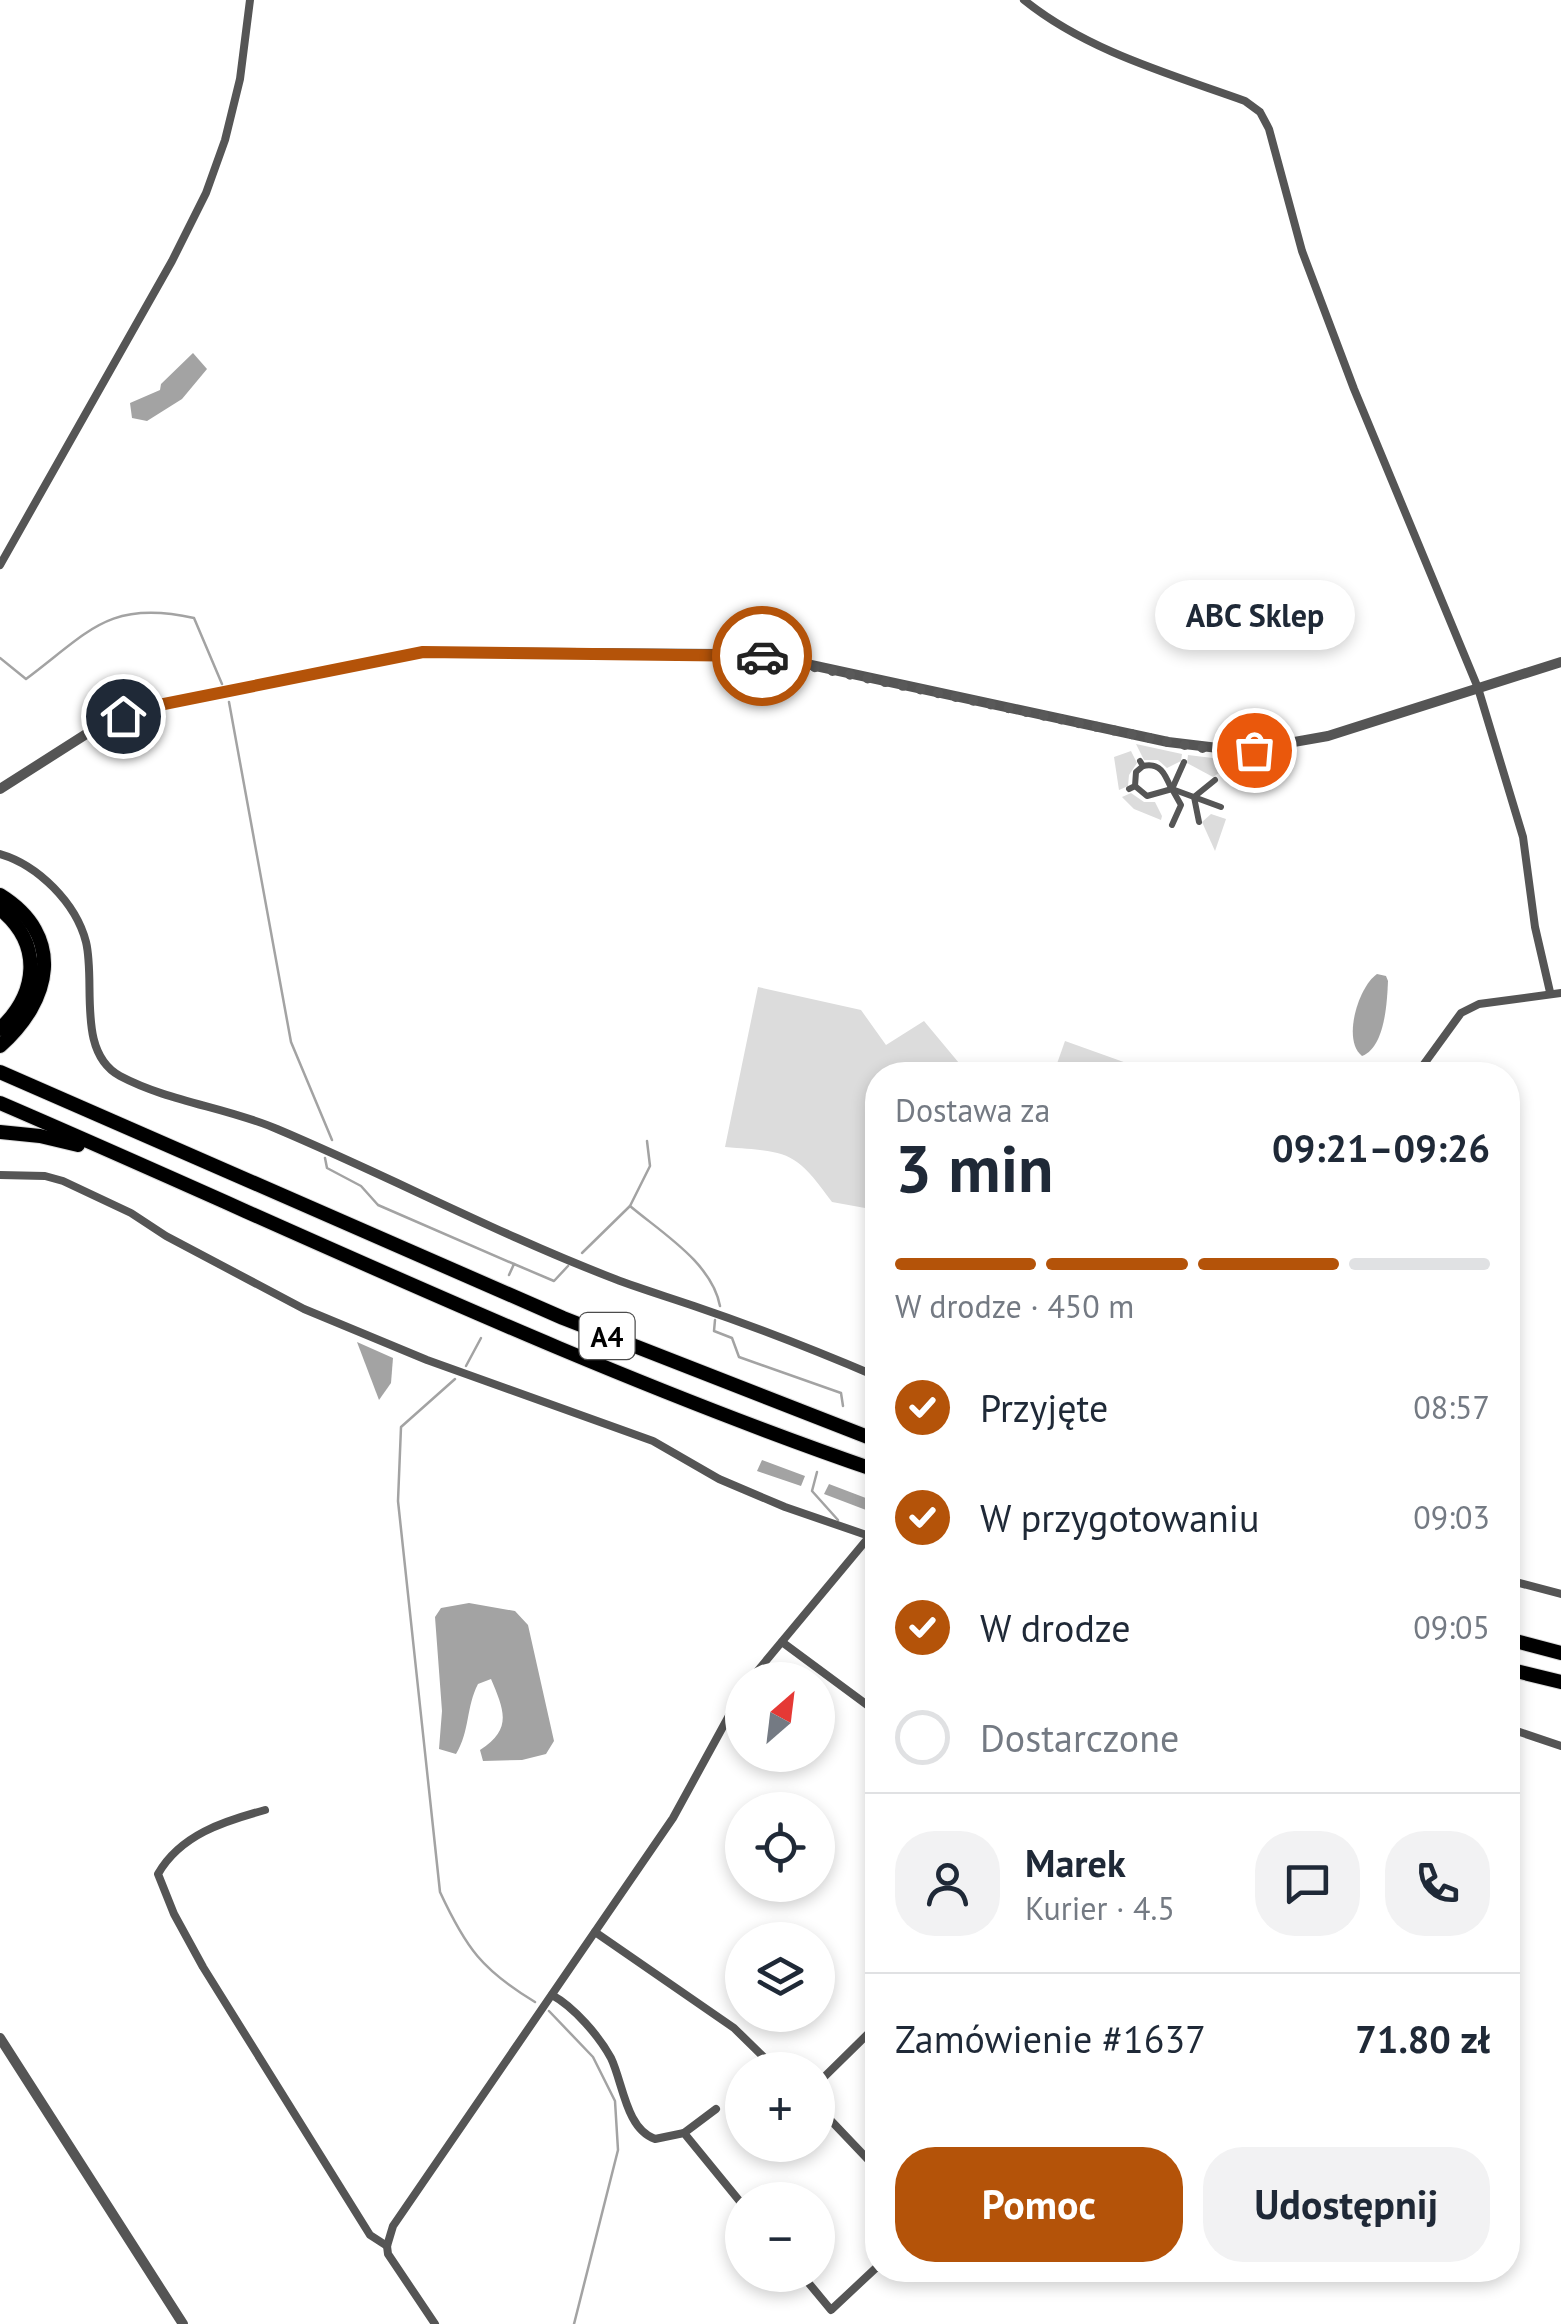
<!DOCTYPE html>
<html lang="pl">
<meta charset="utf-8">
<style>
body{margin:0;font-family:"PT Sans",sans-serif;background:#f2f2f3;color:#1f2937;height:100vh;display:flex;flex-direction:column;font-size:38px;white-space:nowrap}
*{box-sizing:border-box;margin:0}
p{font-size:32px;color:#747a83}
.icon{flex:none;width:55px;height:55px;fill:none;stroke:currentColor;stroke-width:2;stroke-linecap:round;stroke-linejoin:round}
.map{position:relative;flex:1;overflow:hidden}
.panel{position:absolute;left:865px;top:1062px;width:655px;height:1220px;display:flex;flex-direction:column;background:#fff;border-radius:40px;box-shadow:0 5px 15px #0003}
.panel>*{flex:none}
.needle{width:65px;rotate:28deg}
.fabs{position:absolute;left:725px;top:1662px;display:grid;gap:20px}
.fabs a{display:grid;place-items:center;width:110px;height:110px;border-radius:50%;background:#fff;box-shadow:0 5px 15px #0003;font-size:50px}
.pin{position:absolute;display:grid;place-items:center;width:85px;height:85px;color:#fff;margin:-42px;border:5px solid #fff;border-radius:50%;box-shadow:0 2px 10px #0007}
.courier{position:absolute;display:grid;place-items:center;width:100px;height:100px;margin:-50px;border:8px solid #b45309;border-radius:50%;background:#fff;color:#222;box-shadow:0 2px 12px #0007}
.bubble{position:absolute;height:70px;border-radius:35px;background:#fff;box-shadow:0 5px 15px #0003;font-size:32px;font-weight:800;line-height:70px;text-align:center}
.overview em{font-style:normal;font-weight:800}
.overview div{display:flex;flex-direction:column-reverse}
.overview{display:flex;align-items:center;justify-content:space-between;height:170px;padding:0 30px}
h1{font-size:65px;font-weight:800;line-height:75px}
.bar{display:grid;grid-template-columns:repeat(4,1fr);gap:15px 10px;align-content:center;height:120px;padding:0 30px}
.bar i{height:12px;border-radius:8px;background:#e0e1e3}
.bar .current{background:#b45309}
.bar p{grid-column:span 4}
.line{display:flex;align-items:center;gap:25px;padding:0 30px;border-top:2px solid #e0e1e3}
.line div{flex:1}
.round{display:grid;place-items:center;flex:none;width:105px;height:105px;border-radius:40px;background:#f2f2f3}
ol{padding:0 30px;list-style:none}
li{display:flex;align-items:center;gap:30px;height:110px}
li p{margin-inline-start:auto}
li .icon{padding:10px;border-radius:50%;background:#b45309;color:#fff;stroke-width:4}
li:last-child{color:#747a83}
li i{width:55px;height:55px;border:5px solid #e0e1e3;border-radius:50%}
.button{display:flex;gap:20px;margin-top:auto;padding:20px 30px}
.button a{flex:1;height:115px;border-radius:40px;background:#b45309;color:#fff;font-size:40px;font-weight:800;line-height:115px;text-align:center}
.button a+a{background:#f2f2f3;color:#1f2937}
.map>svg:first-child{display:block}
.green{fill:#dcdcdc}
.water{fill:#a3a3a3}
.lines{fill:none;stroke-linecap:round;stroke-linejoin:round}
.stream{stroke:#a3a3a3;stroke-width:2.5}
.motorway-casing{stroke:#dbdbdb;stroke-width:16}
.pedestrian{stroke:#555;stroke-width:6}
.minor{stroke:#555;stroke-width:8}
.tertiary{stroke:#555;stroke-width:10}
.motorway{stroke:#000;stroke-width:14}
.done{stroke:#595959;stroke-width:10;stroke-dasharray:0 18}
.route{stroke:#b45309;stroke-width:12}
.labels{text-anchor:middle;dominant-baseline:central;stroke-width:10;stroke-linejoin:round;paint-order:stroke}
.shield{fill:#fff;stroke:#4c4c4c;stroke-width:2.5}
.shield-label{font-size:28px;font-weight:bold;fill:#000}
</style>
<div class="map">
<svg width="1561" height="2324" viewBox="0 0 1561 2324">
<rect width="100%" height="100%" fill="#fff"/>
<g class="green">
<path d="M1136,744L1182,754L1181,761L1167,768L1158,760H1144Z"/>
<path d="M1131,751L1137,763L1129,775L1128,786L1119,790L1114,757Z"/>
<path d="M1188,755L1237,761L1213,777L1187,763Z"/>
<path d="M1131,793L1144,802H1155L1162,816L1161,820L1134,809L1122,797Z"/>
<path d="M1211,814L1226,819L1215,851L1202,822Z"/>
<path d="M758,987L861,1010L886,1045L924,1021L969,1075H878L877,1204L865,1208L832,1202C794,1149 788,1152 725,1147Z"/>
<path d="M1065,1041L1160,1075H1053Z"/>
</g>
<g class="water">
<path d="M193,353L207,369L182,399L147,421L132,418L130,403L160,390L161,384Z"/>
<path d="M1377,974L1386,976L1388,981C1387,1003 1385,1047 1362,1056C1342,1041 1358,987 1377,974Z"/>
<path d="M357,1342L393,1358L391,1383L379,1400Z"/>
<path d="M762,1460L805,1476L801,1486L757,1471Z"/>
<path d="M829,1484L871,1500L866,1510L824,1494Z"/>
<path d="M469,1603L515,1611L528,1625L554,1741L546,1754L522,1760L483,1761L480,1750C513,1729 504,1710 491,1679L478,1684C466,1707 470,1731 456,1754L439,1749L442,1711L435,1617L441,1608Z"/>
</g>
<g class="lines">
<g class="stream">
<path d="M0,658L26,679C89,632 109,599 194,618L222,684"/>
<path d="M229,702L291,1042L332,1140"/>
<path d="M325,1158L327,1168L361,1186L378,1205L514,1264"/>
<path d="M630,1206C662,1233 712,1263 720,1306"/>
<path d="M582,1253L630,1206L650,1166L647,1141"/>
<path d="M509,1275L514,1264L554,1281L568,1266"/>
<path d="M715,1320L714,1331L732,1338L739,1357L841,1393L843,1406"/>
<path d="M466,1366L481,1338"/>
<path d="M455,1379L401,1427L398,1501L440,1892C466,1948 482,1970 535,2002"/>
<path d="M817,1472L812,1491L838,1520"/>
<path d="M866,1550L878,1565"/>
<path d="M549,2011L593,2057L615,2101L618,2150L574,2324"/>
</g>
<g class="motorway-casing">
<g id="motorway">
<path d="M0,895C66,936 51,1001 0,1046"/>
<path d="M0,909C43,944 38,993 0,1029"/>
<path d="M0,1072L563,1318L878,1441"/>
<path d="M0,1103C291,1228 578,1368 878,1471"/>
<path d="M0,1132L40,1136L78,1145"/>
<path d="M1508,1639L1561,1653"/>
<path d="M1508,1669L1561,1682"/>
</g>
</g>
<g class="pedestrian">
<path d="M1143,766C1160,762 1165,774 1171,788"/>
<path d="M1135,786L1147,796L1172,789L1221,807"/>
<path d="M1129,789L1135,786L1136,772L1143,766L1140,761"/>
<path d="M1199,822L1194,797L1215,780"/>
<path d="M1172,825L1181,805L1172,789L1184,762"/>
</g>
<g class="minor">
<path d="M1024,0C1087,51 1170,74 1245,101L1260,112L1269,129L1302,251L1354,389L1478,688L1523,837L1535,927L1550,992"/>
<path d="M0,565L172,261L206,193L225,140L240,79L250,0"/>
<path d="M0,854C38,865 76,903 86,942C96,983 76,1052 120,1076C169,1102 226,1107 277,1129C391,1177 500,1235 615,1279C641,1289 668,1297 694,1306C756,1327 817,1351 878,1377"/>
<path d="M1416,1075L1461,1013L1479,1004L1561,993"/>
<path d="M0,1175L45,1176L63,1181L131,1213L166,1236L304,1309L427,1360L653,1441L719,1479L785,1507L878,1539"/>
<path d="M1508,1580L1561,1594"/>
<path d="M782,1642L878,1713"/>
<path d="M750,1680L869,1537"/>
<path d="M1508,1728L1561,1746"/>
<path d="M265,1810C224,1821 180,1835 158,1874L174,1914L203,1967L370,2235L387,2246"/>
<path d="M595,1932L734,2028L777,2070"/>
<path d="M552,1995C574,2007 599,2036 611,2058C623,2083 626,2129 655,2139L684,2133L742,2204"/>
<path d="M818,2083L878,2024"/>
<path d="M818,2107L878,2170"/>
<path d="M684,2133L716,2109"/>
<path d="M802,2275L831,2310L878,2266"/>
<path d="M435,2324L388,2254L387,2246L393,2226L673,1818L742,1692"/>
</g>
<g class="tertiary">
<path d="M0,789L102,724L144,708L423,652L723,654L774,657L1168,742L1243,751L1328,736L1561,662"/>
<path d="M0,2038L183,2324"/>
</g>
<use href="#motorway" class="motorway"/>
</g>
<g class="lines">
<path class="done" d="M762,656L1168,742L1208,749L1254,750"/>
<path class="route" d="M123,716L144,708L423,652L762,656"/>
</g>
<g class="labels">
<rect class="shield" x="579.5" y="1313" width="55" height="46" rx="8"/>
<g class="shield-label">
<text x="607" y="1336">A4</text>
</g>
</g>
</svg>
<div class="fabs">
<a><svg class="needle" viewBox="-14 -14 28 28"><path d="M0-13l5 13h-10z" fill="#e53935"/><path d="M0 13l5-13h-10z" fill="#747a83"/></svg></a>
<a><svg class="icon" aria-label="locate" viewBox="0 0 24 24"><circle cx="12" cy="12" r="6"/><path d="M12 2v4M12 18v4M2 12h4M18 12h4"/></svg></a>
<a><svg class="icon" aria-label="layers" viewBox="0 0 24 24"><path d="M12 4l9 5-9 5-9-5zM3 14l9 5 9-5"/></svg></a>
<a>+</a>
<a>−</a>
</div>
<div class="pin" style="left:1254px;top:750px;background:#ea580c"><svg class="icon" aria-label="bag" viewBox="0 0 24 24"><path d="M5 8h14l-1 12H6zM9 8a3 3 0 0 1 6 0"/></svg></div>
<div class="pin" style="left:123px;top:716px;background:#1f2937"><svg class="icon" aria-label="home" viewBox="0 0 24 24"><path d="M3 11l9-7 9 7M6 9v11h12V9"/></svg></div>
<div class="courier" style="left:762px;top:656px"><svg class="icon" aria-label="car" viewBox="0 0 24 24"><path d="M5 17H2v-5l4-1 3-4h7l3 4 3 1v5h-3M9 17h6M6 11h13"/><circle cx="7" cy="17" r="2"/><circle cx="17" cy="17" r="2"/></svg></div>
<div class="bubble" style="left:1155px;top:580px;width:200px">ABC Sklep</div>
<section class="panel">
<div class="overview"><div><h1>3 min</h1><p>Dostawa za</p></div><em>09:21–09:26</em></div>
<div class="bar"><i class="current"></i><i class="current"></i><i class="current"></i><i></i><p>W drodze · 450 m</p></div>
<ol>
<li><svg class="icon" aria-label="check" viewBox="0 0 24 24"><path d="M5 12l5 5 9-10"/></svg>Przyjęte<p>08:57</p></li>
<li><svg class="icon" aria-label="check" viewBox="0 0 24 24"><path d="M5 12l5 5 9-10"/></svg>W przygotowaniu<p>09:03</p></li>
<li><svg class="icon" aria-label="check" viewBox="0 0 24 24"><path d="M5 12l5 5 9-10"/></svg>W drodze<p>09:05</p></li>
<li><i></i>Dostarczone</li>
</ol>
<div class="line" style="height:180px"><a class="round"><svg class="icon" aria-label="person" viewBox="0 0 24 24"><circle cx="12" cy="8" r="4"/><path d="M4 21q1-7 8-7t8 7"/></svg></a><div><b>Marek</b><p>Kurier · 4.5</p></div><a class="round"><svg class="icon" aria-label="chat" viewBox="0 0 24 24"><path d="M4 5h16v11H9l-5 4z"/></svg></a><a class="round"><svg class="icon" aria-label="phone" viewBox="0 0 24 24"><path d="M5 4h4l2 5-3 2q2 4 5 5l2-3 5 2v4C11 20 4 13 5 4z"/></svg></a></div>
<div class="line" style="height:130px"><div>Zamówienie #1637</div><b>71.80 zł</b></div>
<div class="button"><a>Pomoc</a><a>Udostępnij</a></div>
</section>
</div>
